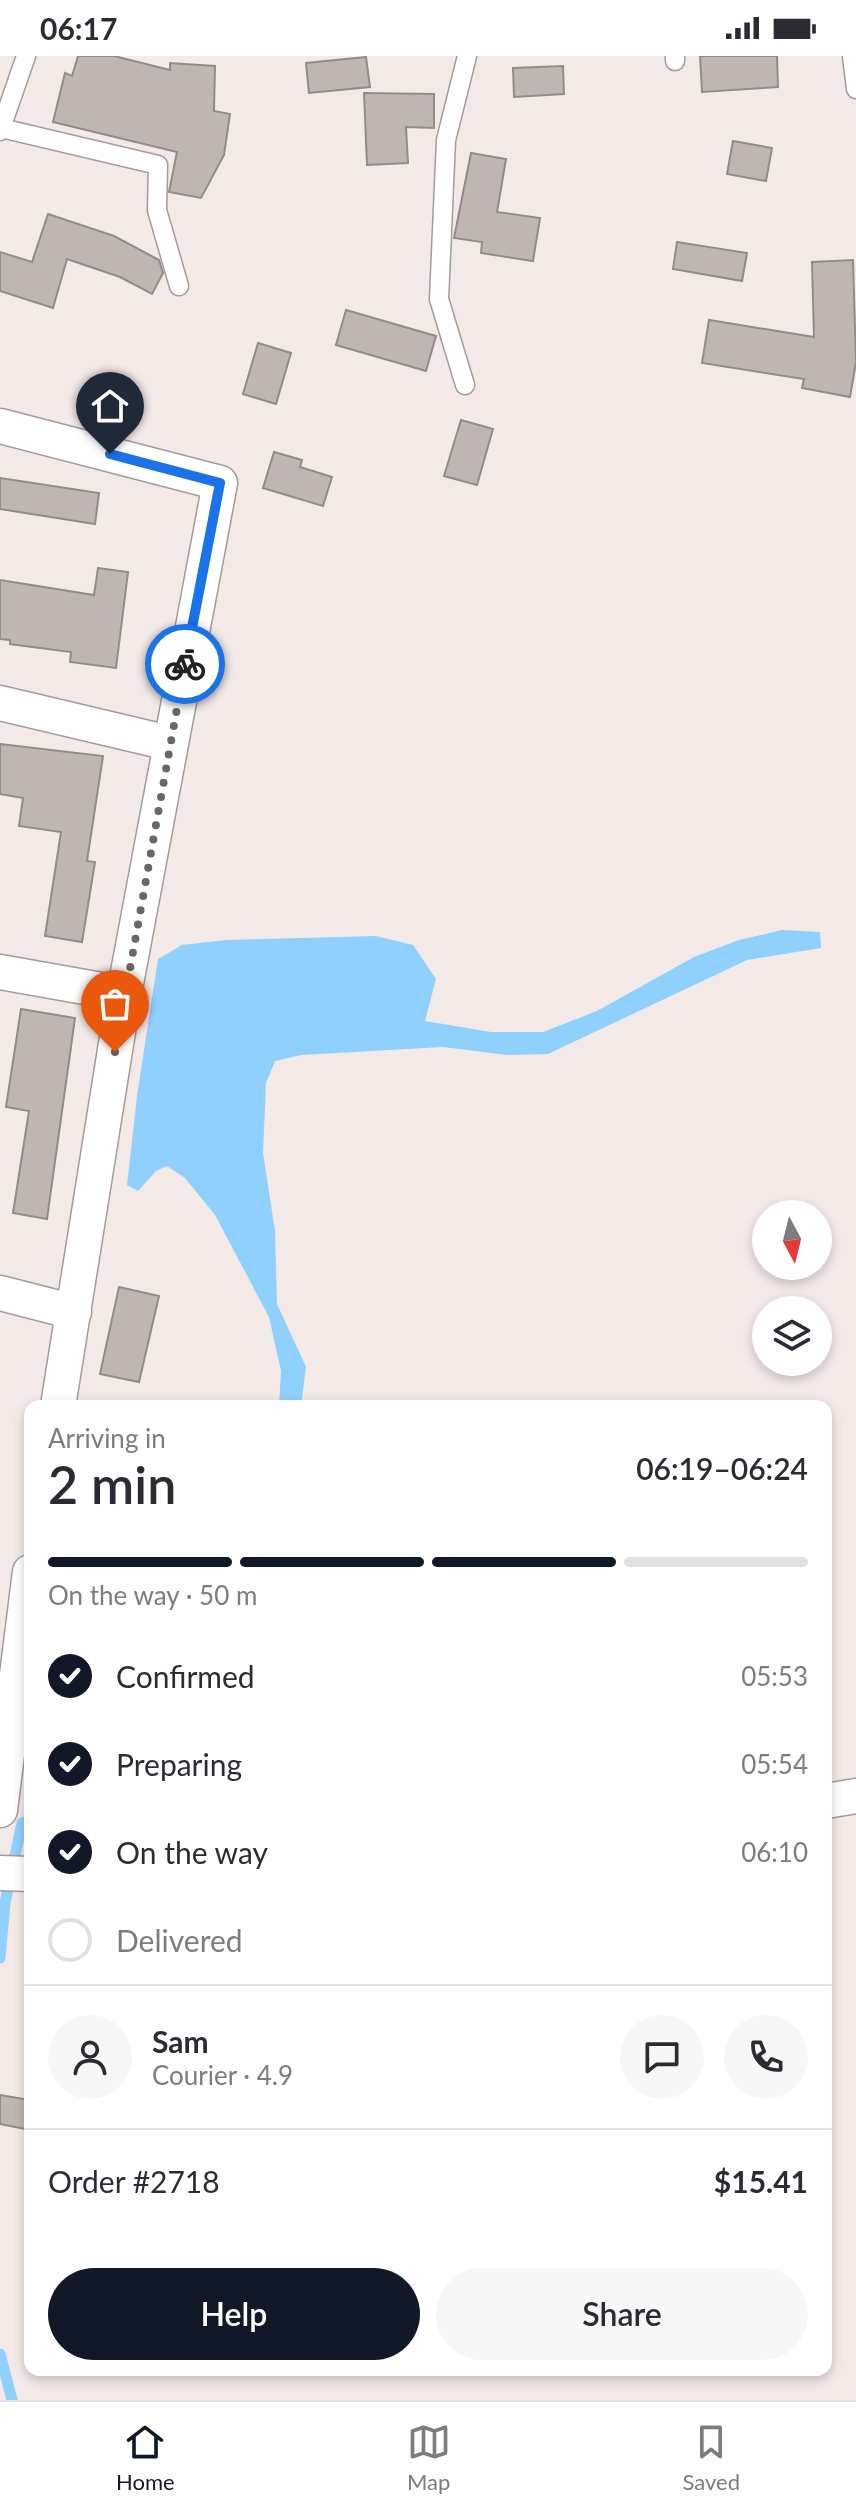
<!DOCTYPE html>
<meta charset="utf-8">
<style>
body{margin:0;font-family:Lato,sans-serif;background:#f7f7f7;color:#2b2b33;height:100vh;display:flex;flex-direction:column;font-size:30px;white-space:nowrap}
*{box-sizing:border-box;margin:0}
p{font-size:26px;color:#7c7c81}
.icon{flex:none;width:44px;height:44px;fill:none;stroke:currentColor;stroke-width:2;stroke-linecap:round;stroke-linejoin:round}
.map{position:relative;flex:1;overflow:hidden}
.drawer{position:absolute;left:24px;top:1344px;width:808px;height:976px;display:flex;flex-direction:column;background:#fff;border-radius:16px;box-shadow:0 4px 12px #0003}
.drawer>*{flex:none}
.needle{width:52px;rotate:173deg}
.controls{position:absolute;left:752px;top:1144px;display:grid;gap:16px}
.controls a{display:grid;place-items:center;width:80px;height:80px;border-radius:50%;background:#fff;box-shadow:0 4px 12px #0003;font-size:40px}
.pin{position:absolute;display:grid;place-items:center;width:68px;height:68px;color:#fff;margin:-82px -34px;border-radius:50% 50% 50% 0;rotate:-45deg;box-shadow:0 0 8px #0007}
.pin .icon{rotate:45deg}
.courier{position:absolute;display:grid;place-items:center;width:80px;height:80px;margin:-40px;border:6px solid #1a73e8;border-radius:50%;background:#fff;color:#222;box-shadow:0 2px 10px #0007}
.headline em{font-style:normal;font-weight:600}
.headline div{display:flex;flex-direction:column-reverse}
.headline{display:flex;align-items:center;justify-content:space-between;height:136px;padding:0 24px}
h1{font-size:52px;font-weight:600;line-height:60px}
.bar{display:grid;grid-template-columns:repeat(4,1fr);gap:12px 8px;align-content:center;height:96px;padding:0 24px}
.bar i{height:10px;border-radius:6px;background:#e1e1e2}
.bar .active{background:#111827}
.bar p{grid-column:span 4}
.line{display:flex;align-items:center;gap:20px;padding:0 24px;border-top:2px solid #e1e1e2}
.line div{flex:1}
.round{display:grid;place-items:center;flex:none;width:84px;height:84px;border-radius:42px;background:#f7f7f7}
ol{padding:0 24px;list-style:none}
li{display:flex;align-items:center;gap:24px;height:88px}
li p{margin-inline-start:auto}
li .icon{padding:8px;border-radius:50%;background:#111827;color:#fff;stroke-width:4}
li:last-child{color:#7c7c81}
li i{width:44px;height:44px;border:4px solid #e1e1e2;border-radius:50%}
.primary-button{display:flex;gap:16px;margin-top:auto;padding:16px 24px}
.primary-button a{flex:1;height:92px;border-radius:48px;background:#111827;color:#fff;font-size:32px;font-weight:600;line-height:92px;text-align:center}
.primary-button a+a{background:#f7f7f7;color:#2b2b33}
.status{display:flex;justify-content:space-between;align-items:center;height:56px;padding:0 40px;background:#fff;direction:ltr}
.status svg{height:22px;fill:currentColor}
.menu{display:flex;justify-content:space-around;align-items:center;height:112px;border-top:2px solid #e1e1e2;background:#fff;font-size:22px;color:#7c7c81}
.menu a{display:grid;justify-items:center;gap:4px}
.menu .active{color:#111827}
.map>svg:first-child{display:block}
.water{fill:#90d0fd}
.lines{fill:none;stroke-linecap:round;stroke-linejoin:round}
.stream{stroke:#90d0fd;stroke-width:11}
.building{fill:#bfb6b4;stroke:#938b88;stroke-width:2}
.lane-casing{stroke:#a59b99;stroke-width:21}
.street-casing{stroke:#a59b99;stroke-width:37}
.lane{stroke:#fff;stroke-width:18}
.street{stroke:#fff;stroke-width:34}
.done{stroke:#6c6665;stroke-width:8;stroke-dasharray:0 14.4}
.route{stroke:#1a73e8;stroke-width:10}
</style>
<div class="status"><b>06:17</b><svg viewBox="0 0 49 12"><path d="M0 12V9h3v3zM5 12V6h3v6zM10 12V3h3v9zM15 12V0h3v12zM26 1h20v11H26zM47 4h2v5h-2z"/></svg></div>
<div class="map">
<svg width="856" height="2344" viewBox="0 0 856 2344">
<rect width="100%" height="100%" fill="#f3e9e7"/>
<path class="water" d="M782,874L820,876L821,892L747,904L548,998L507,999L443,991L301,999L275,1005L266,1027L263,1097L275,1175L277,1248L306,1311L301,1350H279L281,1315L269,1261L215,1159L185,1122L167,1110L156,1115L138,1135L127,1129L137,1040L158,903L182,889L226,884L376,880L413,889L436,923L425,965L491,976H543L597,955L694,901L739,884Z"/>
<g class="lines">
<g class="stream">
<path d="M0,1902L5,1847L22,1767L30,1764"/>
<path d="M0,2298L12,2344"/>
</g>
</g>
<g class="building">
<path d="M78,0H114L170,14V7L215,10L214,55L230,58L224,99L201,142L169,136L177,96L53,66L65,17L72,20Z"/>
<path d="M700,0H777L778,31L702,36Z"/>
<path d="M366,1L370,31L309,37L306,7Z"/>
<path d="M563,10L564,38L514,41L513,12Z"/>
<path d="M364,37L434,38V72L406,71L408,107L367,109Z"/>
<path d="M733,85L772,92L766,125L727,118Z"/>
<path d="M471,97L506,103L497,156L540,162L533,205L481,197L482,186L454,182Z"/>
<path d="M48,158L114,180L159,204L163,217L152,238L120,221L67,203L53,252L0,235V196L32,206Z"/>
<path d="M677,186L747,197L742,225L673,213Z"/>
<path d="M853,204L856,306L850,341L802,332L804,323L702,307L709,264L814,281L812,206Z"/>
<path d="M346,254L436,280L426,315L336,289Z"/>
<path d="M258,287L291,297L276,348L243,338Z"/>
<path d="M461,364L493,373L477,429L444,420Z"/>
<path d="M274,396L302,404L300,411L332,421L323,450L263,432Z"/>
<path d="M0,422L99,437L95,468L0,453Z"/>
<path d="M98,512L128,516L116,612L70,606L71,596L10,588V584L0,583V524L94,539Z"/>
<path d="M0,688L103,700L87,805L95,806L82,886L45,880L61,776L19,770L23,742L0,738Z"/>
<path d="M21,953L75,962L47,1163L13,1157L29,1055L6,1051Z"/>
<path d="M119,1231L159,1240L139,1326L100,1318Z"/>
<path d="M0,2039L30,2044V2074L0,2068Z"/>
</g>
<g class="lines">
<g class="lane-casing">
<g id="lane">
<path d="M675,0V5"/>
<path d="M852,0L856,33"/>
<path d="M1,72L158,109L157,154L179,230"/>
<path d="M0,75L26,0"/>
<path d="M465,329L439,243L446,84L467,0"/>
</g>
</g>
<g class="street-casing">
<g id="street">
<path d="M0,370L220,427L124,938L58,1350"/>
<path d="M0,647L169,687"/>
<path d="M0,916L124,938"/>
<path d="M0,1237L74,1256"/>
<path d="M826,1745L856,1740"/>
<path d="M0,1754L30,1516"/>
<path d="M0,1817L30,1818"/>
</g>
</g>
<use href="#lane" class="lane"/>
<use href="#street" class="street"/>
</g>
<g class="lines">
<path class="done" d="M115,996L185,608"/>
<path class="route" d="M110,398L220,427L185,608"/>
</g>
</svg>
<div class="controls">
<a><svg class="needle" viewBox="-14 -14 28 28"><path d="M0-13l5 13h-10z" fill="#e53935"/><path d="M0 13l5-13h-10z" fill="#7c7c81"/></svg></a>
<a><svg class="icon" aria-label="layers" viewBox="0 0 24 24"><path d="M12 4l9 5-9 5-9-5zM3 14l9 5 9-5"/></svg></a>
</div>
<div class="pin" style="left:115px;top:996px;background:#ea580c"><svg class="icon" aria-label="bag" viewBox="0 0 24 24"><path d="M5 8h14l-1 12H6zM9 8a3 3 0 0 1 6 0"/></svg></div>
<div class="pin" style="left:110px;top:398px;background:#1f2937"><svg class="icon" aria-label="home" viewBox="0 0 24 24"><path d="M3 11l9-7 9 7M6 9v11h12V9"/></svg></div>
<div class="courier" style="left:185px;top:608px"><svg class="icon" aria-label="bike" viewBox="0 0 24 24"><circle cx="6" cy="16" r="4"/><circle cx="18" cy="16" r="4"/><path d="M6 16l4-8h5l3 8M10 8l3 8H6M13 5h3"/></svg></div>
<section class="drawer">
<div class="headline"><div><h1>2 min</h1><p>Arriving in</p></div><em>06:19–06:24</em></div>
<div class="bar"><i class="active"></i><i class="active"></i><i class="active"></i><i></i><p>On the way · 50 m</p></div>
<ol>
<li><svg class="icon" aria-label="check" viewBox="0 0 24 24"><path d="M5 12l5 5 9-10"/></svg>Confirmed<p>05:53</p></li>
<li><svg class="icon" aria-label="check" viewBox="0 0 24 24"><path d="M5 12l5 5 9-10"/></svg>Preparing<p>05:54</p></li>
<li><svg class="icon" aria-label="check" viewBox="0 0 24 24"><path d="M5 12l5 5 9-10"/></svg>On the way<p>06:10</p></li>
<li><i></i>Delivered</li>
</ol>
<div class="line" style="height:144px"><a class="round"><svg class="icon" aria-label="person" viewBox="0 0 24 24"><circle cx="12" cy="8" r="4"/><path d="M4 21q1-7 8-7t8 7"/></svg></a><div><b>Sam</b><p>Courier · 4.9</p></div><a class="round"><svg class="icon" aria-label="chat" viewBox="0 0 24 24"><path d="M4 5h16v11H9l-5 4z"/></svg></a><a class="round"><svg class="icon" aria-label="phone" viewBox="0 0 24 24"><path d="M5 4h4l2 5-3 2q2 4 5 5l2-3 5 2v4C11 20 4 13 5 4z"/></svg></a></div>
<div class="line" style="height:104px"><div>Order #2718</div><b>$15.41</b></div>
<div class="primary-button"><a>Help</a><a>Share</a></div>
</section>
</div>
<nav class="menu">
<a class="active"><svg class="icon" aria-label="home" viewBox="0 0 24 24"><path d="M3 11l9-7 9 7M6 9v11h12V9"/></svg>Home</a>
<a><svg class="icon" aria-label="map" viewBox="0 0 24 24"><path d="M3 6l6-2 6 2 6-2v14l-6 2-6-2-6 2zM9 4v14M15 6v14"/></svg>Map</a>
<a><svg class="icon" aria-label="saved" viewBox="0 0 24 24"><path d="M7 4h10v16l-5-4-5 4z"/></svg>Saved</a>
</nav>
